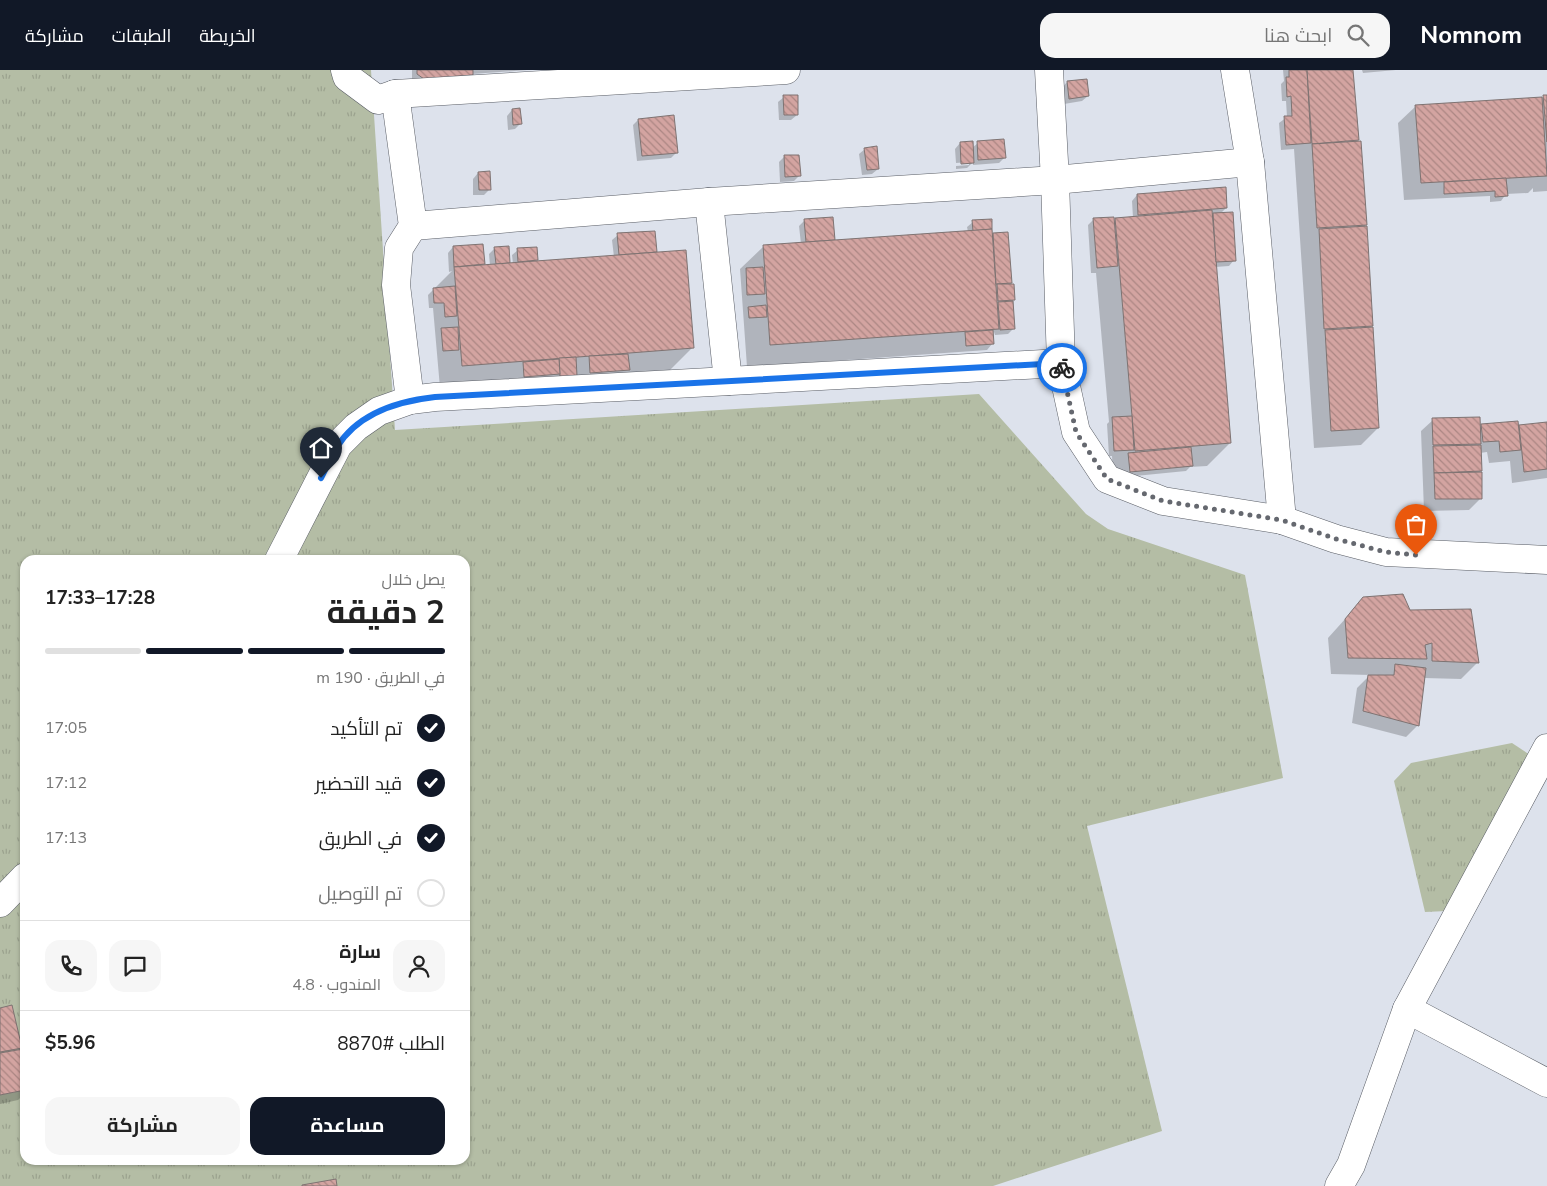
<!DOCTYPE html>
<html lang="ar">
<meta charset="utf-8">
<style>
body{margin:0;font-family:"Nunito Sans",Cairo,sans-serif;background:#f6f6f6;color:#222;direction:rtl;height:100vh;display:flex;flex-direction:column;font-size:19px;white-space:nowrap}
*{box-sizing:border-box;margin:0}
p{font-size:16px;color:#767676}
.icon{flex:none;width:28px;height:28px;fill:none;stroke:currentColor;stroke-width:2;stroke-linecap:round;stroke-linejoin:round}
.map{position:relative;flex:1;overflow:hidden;direction:ltr}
.panel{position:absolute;left:20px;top:485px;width:450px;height:610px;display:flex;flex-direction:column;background:#fff;border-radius:15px;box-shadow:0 1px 4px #0004;direction:rtl}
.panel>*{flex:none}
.pin{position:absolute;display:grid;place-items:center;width:42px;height:42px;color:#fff;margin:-51px -21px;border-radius:50% 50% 50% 0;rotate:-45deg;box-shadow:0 0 5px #0007}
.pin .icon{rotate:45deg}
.courier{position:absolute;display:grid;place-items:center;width:50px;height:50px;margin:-25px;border:4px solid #1a73e8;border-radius:50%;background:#fff;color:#222;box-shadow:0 1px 6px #0007}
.head em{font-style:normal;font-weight:700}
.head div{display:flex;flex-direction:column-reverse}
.head{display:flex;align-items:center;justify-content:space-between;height:85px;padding:0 25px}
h1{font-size:32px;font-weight:700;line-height:38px}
.bar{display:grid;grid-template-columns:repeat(4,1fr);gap:8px 5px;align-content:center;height:60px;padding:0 25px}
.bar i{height:6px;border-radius:4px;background:#e0e0e0}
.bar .current{background:#111827}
.bar p{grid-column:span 4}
.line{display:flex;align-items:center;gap:12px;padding:0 25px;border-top:1px solid #e0e0e0}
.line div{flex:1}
.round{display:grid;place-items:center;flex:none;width:52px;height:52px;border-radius:15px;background:#f6f6f6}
ol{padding:0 25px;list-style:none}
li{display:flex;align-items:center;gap:15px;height:55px}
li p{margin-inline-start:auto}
li .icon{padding:5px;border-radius:50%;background:#111827;color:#fff;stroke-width:4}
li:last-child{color:#767676}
li i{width:28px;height:28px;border:2px solid #e0e0e0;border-radius:50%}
.action{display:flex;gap:10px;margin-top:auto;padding:10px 25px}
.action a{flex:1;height:58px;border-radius:15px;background:#111827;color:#fff;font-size:20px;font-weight:700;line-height:58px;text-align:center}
.action a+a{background:#f6f6f6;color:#222}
header{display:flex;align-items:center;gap:30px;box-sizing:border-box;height:70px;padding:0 25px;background:#111827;color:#fff}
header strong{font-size:24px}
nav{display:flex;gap:28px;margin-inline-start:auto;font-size:18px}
.search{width:350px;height:45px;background:#f6f6f6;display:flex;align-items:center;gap:12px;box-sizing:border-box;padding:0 18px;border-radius:15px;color:#767676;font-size:19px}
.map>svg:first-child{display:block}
.grass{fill:url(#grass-tufts);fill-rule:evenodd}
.shadow{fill:#0003}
.building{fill:url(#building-back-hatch);stroke:#7e7372}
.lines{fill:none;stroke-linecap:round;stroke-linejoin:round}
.street-casing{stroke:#595d65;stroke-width:29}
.street{stroke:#fff;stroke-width:28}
.done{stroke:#65686f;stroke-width:5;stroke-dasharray:0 9}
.route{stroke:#1a73e8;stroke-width:6}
</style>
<header>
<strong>Nomnom</strong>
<div class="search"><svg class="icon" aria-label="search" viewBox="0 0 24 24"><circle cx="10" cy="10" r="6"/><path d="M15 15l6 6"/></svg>ابحث هنا</div>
<nav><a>الخريطة</a><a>الطبقات</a><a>مشاركة</a></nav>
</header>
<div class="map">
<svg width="1547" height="1116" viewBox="0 0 1547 1116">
<defs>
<pattern id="grass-tufts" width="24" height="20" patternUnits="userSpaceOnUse" patternTransform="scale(1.25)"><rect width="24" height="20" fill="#b4bda5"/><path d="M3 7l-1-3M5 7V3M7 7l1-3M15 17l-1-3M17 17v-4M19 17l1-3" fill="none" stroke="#9ba28e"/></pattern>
<pattern id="building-back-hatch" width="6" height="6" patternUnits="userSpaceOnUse" patternTransform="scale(1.25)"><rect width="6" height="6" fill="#d3a4a1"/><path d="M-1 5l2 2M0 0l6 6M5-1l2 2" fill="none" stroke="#ab8683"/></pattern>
</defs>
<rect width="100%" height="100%" fill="#dde2ec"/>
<g class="grass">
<path d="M0,0H371L395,360L979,324L1086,444L1108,459L1245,505L1283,708L1087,756L1162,1061L993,1116H0ZM25,490H465V1090H25Z"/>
<path d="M1512,673L1530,685L1447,841L1425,842L1394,711L1411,693Z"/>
</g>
<g class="shadow">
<path d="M412,0H527L472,4L467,10L412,9Z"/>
<path d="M1283,0H1352L1358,73L1360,72L1378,358L1361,375L1314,378L1294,79L1281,80L1279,53L1287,47L1286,31H1282L1281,14L1284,11Z"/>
<path d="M1362,0H1396L1363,3Z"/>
<path d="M1067,12L1088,26L1082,31L1064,34L1062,18Z"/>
<path d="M784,27L797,45L791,50H779L778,32Z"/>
<path d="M1547,27V121L1533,122V118L1528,123L1506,124L1501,131L1490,132V126L1404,130L1398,53L1416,36Z"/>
<path d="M512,40L520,54L515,59L508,60L507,46Z"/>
<path d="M638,50L677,82L671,88L637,91L633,55Z"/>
<path d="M960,73L972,78L978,73L1004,88L999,93L973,95V92L967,98L956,99V96L969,95V92L956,93L955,79Z"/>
<path d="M865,79L878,99L872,104L862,105L859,84Z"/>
<path d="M785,86L799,106L794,111L780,112L779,92Z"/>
<path d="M478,103L490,119L484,125H473V109Z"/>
<path d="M1137,125L1226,138L1220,144L1234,190L1229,196L1215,197L1230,373L1207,396L1190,397L1186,401L1125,407L1113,404L1112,386H1109L1107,354L1109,352L1096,203H1091L1088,155L1094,149L1113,152L1116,149L1133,148L1132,131Z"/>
<path d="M805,150L831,172L968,162L967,157L973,152L991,164L1007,163L1011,215H1013L1014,258L1008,264L995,265L994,262L992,265V274L987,280L747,297L740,199L763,177L801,174L799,156Z"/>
<path d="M618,165L655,181L653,184L693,277L670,300L440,318L433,238H429L428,225L452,201L449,202L448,183L453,177L484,194L481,197L490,196L489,184L495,178L506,195L513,194L512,185L518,180L536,190L534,193L614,187L612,170Z"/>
<path d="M1433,350L1479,358L1482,356H1518L1547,353V408L1512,413L1510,391L1489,393L1487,382L1480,383L1481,428L1469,440L1424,441L1421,361Z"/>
<path d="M1364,528L1409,541L1478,592L1461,609L1424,608L1418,655L1406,667L1352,653L1357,618L1370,605L1331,604L1328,568Z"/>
<path d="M0,939L20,977L16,981L22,980L25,995V1023L18,1030L0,1034Z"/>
</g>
<g class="building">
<path d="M417,0H473V5L424,9L417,4Z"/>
<path d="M1289,0H1307L1311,73L1286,75L1284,46H1292L1291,26L1287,27L1286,7H1289Z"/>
<path d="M1307,0H1353L1359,70L1312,74Z"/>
<path d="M1087,9L1089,26L1069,29L1067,11Z"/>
<path d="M783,25H798V45H784Z"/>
<path d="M1543,25H1547V72Z"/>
<path d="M1542,27L1547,106L1421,113L1415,35Z"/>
<path d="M520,38L522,54L513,55L512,39Z"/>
<path d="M674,45L678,83L642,86L638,49Z"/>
<path d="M1004,69L1006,88L978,90L977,71Z"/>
<path d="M973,71L974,93L961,94L960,72Z"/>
<path d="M1361,71L1367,155L1317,158L1312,74Z"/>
<path d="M877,76L879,99L867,100L864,78Z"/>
<path d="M784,85H799L801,106L785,107Z"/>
<path d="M490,101L491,120H479L478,102Z"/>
<path d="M1506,108L1508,126L1495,127V121L1444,124V112Z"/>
<path d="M1226,117L1227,138L1138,145L1137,124Z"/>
<path d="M1212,140L1231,373L1135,381L1115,148Z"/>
<path d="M1233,142L1236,191L1216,192L1213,143Z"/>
<path d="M833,147L835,170L806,172L804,149Z"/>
<path d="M1114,147L1118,196L1097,198L1093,148Z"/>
<path d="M992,149V159L973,161L972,150Z"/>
<path d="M1367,156L1373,256L1324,259L1319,159Z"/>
<path d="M992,159L999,259L770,275L763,175Z"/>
<path d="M655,161L657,182L619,185L617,163Z"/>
<path d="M1008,162L1012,213L996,214L993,163Z"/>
<path d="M483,174L485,194L454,197L453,176Z"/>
<path d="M509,176L510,193L496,194L494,177Z"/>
<path d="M537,177L538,190L518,192L517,178Z"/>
<path d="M686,180L694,278L462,296L454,197Z"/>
<path d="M763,197L765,224L747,225L746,198Z"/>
<path d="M997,214H1014L1015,230L998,231Z"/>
<path d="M455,216L457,246L445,247L444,233H434L433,218Z"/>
<path d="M1013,231L1015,259L1000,260L998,232Z"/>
<path d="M766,235L767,247L749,248L748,237Z"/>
<path d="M458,257L459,280L443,281L441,258Z"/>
<path d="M1373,257L1379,358L1331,361L1325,260Z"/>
<path d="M993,260L994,274L966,276L965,262Z"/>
<path d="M628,284L630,300L590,303L589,286Z"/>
<path d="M576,287L577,306L560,307L559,288Z"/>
<path d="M559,289L560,304L524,307L523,292Z"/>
<path d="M1132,346L1134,380L1114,381L1112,347Z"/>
<path d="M1480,347L1481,374L1433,375L1432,348Z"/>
<path d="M1518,351L1521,380L1500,382L1499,371L1483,372L1481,354Z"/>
<path d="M1547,352V399L1524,402L1519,355Z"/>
<path d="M1481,375L1482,401L1434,403L1433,376Z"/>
<path d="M1191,377L1193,396L1130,402L1128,383Z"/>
<path d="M1482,402V429H1435L1434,403Z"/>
<path d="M1403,524L1410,540L1471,539L1479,593L1432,591V573L1425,575L1427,589L1348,588L1345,549L1363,527Z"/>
<path d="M1395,594L1426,598L1419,656L1363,641L1368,605H1394Z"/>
<path d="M12,935L22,978L0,982V938Z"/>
<path d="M23,979L25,1020L0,1025V983Z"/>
<path d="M336,1109L337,1116H302V1115Z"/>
</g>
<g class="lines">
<g class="street-casing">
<g id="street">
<path d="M345,0L347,7L378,30L395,24L413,156L399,178L396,215L410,330"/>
<path d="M1049,0L1055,110L1061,293L1076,362L1107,409L1163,431L1282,450L1336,469L1386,482L1547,490"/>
<path d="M1235,0L1250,92L1282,450"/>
<path d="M395,24L786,0"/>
<path d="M709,132L728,311"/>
<path d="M413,156L709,132L1055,110L1250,92"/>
<path d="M279,490L338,375L356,357L379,341L410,330L435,327L1061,293"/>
<path d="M0,833L25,807"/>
<path d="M1407,939L1547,1013"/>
<path d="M1339,1116L1351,1095L1407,939L1547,678"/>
</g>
</g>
<use href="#street" class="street"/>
</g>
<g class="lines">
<path class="done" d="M1062,298L1076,362L1107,409L1163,431L1282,450L1336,469L1386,482L1416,485"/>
<path class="route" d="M321,408C327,397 331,386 337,377C358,343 399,331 435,327L1061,293L1062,298"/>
</g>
</svg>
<div class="pin" style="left:1416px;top:485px;background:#ea580c"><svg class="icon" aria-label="bag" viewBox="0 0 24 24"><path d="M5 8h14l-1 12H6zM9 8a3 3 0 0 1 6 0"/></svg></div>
<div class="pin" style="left:321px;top:408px;background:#1f2937"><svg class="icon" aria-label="home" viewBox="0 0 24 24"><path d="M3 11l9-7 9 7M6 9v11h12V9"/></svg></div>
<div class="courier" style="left:1062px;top:298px"><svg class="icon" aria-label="bike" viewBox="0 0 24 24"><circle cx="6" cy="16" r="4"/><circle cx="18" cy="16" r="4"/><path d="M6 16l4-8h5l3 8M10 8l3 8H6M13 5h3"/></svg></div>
<section class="panel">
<div class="head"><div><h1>2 دقيقة</h1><p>يصل خلال</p></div><em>17:28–17:33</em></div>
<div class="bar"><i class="current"></i><i class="current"></i><i class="current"></i><i></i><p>في الطريق · 190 m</p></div>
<ol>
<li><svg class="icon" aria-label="check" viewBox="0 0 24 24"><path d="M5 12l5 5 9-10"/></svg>تم التأكيد<p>17:05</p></li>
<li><svg class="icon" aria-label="check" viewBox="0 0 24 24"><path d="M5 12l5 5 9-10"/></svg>قيد التحضير<p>17:12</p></li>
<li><svg class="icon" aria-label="check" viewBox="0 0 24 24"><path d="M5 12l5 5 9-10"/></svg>في الطريق<p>17:13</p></li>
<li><i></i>تم التوصيل</li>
</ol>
<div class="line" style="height:90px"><a class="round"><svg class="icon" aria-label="person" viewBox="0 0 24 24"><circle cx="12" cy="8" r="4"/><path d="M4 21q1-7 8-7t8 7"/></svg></a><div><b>سارة</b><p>المندوب · 4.8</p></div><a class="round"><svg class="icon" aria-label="chat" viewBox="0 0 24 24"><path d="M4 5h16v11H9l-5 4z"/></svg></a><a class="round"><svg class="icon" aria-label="phone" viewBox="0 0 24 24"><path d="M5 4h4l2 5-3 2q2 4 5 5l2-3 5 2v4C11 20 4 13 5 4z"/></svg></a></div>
<div class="line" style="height:65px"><div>الطلب #8870</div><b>$5.96</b></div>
<div class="action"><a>مساعدة</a><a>مشاركة</a></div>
</section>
</div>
